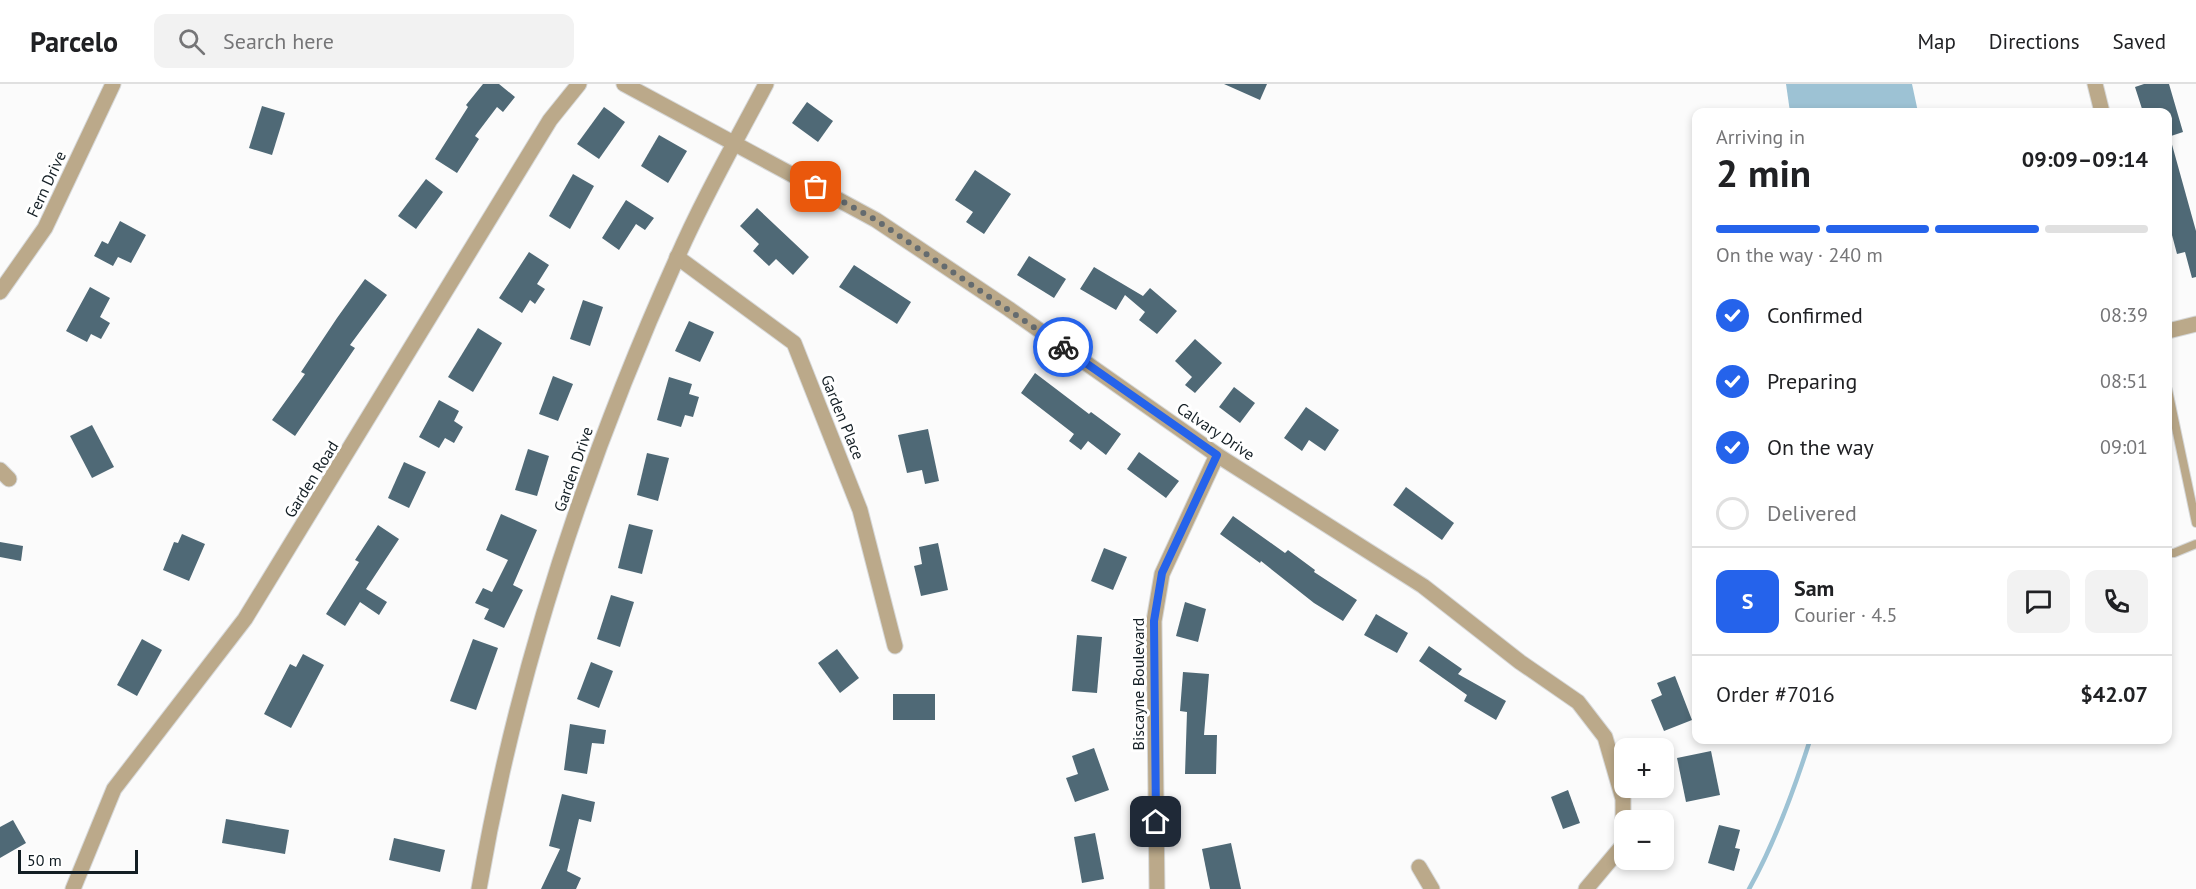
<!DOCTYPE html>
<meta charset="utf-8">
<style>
body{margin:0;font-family:"PT Sans",sans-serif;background:#f2f2f2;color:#202124;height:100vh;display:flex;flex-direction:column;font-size:22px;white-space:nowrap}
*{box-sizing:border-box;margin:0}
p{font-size:20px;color:#757577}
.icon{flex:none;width:33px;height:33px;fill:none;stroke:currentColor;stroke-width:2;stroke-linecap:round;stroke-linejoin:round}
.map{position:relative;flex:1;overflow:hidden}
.panel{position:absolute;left:1692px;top:24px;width:480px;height:636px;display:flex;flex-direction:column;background:#fff;border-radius:12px;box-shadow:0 3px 9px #0003}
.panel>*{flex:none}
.buttons{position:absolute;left:1614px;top:654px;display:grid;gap:12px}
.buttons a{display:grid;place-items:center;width:60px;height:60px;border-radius:12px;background:#fff;box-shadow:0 3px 9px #0003;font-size:30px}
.scale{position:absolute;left:18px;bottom:15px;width:120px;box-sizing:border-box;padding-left:6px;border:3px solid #131e24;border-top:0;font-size:16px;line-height:21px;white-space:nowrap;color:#131e24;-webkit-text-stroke:4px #fff;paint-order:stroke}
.pin{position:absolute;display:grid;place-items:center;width:51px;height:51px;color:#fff;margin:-26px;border-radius:12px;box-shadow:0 3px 9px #0006}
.courier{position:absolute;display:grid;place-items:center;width:60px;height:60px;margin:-30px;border:4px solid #2563eb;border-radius:50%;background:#fff;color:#222;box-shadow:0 2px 8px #0007}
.overview em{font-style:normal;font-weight:700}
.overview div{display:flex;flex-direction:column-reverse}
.overview{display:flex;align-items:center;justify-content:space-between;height:102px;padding:0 24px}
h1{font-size:39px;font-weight:700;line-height:45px}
.bar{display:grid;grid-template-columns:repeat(4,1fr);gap:9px 6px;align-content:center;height:72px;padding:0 24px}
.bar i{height:8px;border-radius:4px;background:#e0e0e0}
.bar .selected{background:#2563eb}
.bar p{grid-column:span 4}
.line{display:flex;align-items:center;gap:15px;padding:0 24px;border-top:2px solid #e0e0e0}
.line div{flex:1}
.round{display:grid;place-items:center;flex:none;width:63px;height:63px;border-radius:12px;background:#f2f2f2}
ol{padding:0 24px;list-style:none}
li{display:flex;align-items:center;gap:18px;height:66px}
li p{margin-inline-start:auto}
li .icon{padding:6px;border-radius:50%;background:#2563eb;color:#fff;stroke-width:4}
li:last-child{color:#757577}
li i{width:33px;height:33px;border:3px solid #e0e0e0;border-radius:50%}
header{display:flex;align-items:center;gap:36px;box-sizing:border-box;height:84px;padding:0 30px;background:#fff;border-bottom:2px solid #e0e0e0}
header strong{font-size:28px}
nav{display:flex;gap:33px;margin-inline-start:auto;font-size:21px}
.search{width:420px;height:54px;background:#f2f2f2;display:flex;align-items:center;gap:15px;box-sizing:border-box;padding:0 21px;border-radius:12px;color:#757577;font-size:22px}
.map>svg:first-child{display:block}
.water{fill:#9dc2d4}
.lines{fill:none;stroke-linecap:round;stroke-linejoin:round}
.stream{stroke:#9dc2d4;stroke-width:4.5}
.building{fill:#4f6976}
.lane-casing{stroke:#d6d8d9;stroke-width:10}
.street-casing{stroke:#d6d8d9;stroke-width:17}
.lane{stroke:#bba98a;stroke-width:8}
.street{stroke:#bba98a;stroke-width:15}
.done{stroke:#646b6f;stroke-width:6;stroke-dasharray:0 10.8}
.route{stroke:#2563eb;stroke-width:8}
.labels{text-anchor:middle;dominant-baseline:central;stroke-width:6;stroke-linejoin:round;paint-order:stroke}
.street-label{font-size:16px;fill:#131e24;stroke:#fff}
</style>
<header>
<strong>Parcelo</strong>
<div class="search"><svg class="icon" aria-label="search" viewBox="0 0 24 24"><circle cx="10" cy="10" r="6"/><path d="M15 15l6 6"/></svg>Search here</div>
<nav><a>Map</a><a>Directions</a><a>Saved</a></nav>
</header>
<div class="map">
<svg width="2196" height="805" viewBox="0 0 2196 805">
<rect width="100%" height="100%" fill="#fbfbfb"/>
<path class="water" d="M1786,0H1912L1918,28H1790Z"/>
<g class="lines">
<path class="stream" d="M1749,805C1775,759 1794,706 1810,656"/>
</g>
<g class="building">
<path d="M483,0H499L515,13L503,28L497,23L475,52L479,55L457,89L435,75L468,23L466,21Z"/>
<path d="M1224,0H1267L1260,16Z"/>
<path d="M2144,0H2169L2183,48L2168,53V28H2143L2135,3Z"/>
<path d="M807,18L833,37L818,58L792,39Z"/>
<path d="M262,22L285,29L272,71L249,64Z"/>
<path d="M604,23L625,38L599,75L577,60Z"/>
<path d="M659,51L687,67L668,99L641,82Z"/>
<path d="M2171,57L2196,147V193L2192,194L2185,168L2177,170L2168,136V58Z"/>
<path d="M975,86L1011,110L984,150L966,138L973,128L955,116Z"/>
<path d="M573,90L594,102L570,145L549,132Z"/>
<path d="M426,95L443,108L416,145L398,132Z"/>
<path d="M626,116L654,134L645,146L636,140L619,166L602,154Z"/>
<path d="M757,124L809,173L793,191L776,175L769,182L753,167L759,160L740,142Z"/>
<path d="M120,137L146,151L131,179L118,173L113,182L94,172L102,157L108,160Z"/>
<path d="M529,168L549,181L537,200L545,205L535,220L530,216L522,229L499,214Z"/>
<path d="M1029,172L1066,195L1054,214L1017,191Z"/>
<path d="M854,181L911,218L897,240L839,203Z"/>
<path d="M1094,183L1143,212L1150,204L1177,227L1157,250L1139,236L1145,228L1125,211L1116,226L1080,205Z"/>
<path d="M365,195L387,211L350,261L355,264L295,352L272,336L305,290L301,288L337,234Z"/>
<path d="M90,203L110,214L100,233L110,239L101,255L91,250L87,258L66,247Z"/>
<path d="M583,216L603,223L590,262L570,255Z"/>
<path d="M689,237L714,248L700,278L675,267Z"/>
<path d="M478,244L502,259L473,308L448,293Z"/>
<path d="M1195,255L1222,279L1195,309L1185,301L1192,293L1175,277Z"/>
<path d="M1035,289L1089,330L1091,328L1121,350L1106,371L1088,357L1081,366L1069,357L1074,350L1021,309Z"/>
<path d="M553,292L573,300L558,337L539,330Z"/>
<path d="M669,293L692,300L689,310L699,313L693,333L685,331L681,343L657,336Z"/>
<path d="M1234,303L1255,319L1240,339L1219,323Z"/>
<path d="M439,316L459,327L454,337L463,343L454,359L445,354L439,364L419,353Z"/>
<path d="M1306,323L1339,346L1325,367L1309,356L1302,367L1284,354Z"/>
<path d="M92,341L114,383L92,394L70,352Z"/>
<path d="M928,345L939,397L925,400L922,386L907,389L898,351Z"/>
<path d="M528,365L549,372L537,412L515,406Z"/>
<path d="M1139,368L1179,397L1166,414L1127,385Z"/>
<path d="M647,369L669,374L658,417L637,411Z"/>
<path d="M404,378L426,388L409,424L388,414Z"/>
<path d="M1406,403L1454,439L1442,456L1393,421Z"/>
<path d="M501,430L537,446L513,501L523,506L504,544L484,535L489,525L475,519L483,504L492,508L508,476L486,466Z"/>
<path d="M1233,432L1285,469L1288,466L1315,486L1314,488L1357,516L1343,537L1314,519L1261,477L1260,479L1220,450Z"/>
<path d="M629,440L653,446L642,490L618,484Z"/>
<path d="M378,441L399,455L366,505L387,518L379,531L360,518L345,542L326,530L359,478L355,476Z"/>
<path d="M182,450L205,460L189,497L163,486L174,458L178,459Z"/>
<path d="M0,458L23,462L21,477L0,473Z"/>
<path d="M938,459L948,506L921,512L914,482L922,480L919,463Z"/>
<path d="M1104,464L1127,473L1113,506L1091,497Z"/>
<path d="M611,511L634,518L620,563L597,555Z"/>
<path d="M1185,518L1206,525L1198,558L1176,552Z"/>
<path d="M1376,530L1408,549L1397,569L1364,551Z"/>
<path d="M1077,551L1102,553L1097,609L1072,607Z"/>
<path d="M142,555L162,566L137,612L117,601Z"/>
<path d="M473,555L498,564L476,626L450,617Z"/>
<path d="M1429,562L1462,585L1458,590L1506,617L1496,636L1464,617L1467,611L1419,577Z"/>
<path d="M837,565L859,594L840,609L818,579Z"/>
<path d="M303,570L324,581L291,644L264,630L290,580L296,583Z"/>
<path d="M591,578L613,587L599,624L577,615Z"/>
<path d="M1183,588L1209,590L1204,651H1217L1216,690H1185L1187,628L1180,627Z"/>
<path d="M1675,592L1692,636L1664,647L1651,616L1662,611L1657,599Z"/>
<rect x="893" y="610" width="42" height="26"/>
<path d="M570,640L606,646L604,660L592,659L587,690L564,686Z"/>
<path d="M1094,664L1109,706L1075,718L1066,694L1078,690L1072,672Z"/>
<path d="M1711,667L1720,711L1686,718L1677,674Z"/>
<path d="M1568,706L1580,739L1563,745L1551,713Z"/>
<path d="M562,710L595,718L591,738L579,735L567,787L581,794L576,805H541L560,765L549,762Z"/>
<path d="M226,735L289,746L285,770L222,759Z"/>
<path d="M13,736L26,759L0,774V743Z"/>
<path d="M1719,741L1740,746L1735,764L1740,765L1734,787L1708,779Z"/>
<path d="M1095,749L1104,795L1082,799L1074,753Z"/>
<path d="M394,754L445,766L440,788L389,776Z"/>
<path d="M1231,759L1241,805H1210L1202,765Z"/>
</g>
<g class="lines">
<g class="lane-casing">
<g id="lane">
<path d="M2168,306L2196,439"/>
<path d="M2168,469H2174L2196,460"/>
</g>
</g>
<g class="street-casing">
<g id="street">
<path d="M624,0L876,136L1009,225L1217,371L1423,502L1520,578L1578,618L1605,653L1623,715V761L1586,805"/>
<path d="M2095,0L2102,28"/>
<path d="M677,173L794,259L860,426L895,562"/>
<path d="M0,208L45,144L113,0"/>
<path d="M2168,247L2196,240"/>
<path d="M0,386L9,395"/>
<path d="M1419,783L1432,805"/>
<path d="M73,805L114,705L245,535L550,36L579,0"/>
<path d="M479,805C516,589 587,374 677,174C703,114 736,57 766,0"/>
<path d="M1157,805L1154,537L1162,490L1217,371"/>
</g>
</g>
<use href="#lane" class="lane"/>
<use href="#street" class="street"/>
</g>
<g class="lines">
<path class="done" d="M816,103L876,136L1063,263"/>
<path class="route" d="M1063,263L1217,371L1162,489L1154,537L1156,738"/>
</g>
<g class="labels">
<g class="street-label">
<text transform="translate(46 100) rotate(-65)">Fern Drive</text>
<text transform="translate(843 333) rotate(68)">Garden Place</text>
<text transform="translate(1216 347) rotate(34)">Calvary Drive</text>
<text transform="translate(573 385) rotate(-71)">Garden Drive</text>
<text transform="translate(311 395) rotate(-58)">Garden Road</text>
<text transform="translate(1138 600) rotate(-90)">Biscayne Boulevard</text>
</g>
</g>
</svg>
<div class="buttons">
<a>+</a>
<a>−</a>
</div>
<div class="scale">50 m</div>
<div class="pin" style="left:816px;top:103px;background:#ea580c"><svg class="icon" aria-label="bag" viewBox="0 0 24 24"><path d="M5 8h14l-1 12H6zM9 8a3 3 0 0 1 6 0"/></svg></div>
<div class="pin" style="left:1156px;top:738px;background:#1f2937"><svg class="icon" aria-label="home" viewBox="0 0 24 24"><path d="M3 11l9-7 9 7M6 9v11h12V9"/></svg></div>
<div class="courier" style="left:1063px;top:263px"><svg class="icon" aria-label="bike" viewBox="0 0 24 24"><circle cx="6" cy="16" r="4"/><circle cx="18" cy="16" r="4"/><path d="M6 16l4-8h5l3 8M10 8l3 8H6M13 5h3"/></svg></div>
<section class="panel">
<div class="overview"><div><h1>2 min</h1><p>Arriving in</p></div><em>09:09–09:14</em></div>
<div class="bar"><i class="selected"></i><i class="selected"></i><i class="selected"></i><i></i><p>On the way · 240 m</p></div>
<ol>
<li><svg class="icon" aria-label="check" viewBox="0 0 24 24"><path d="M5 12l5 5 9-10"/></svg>Confirmed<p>08:39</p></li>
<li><svg class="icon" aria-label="check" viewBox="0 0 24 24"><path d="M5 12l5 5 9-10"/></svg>Preparing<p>08:51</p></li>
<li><svg class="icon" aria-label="check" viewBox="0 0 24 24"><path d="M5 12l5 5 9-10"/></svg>On the way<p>09:01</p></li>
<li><i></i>Delivered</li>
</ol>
<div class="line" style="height:108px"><b class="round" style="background:#2563eb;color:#fff">S</b><div><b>Sam</b><p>Courier · 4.5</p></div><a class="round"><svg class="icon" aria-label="chat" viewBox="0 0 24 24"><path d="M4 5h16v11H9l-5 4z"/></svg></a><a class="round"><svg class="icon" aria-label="phone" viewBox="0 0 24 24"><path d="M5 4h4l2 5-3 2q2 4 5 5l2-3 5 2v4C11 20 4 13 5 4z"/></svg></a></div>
<div class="line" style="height:78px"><div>Order #7016</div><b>$42.07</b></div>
</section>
</div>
